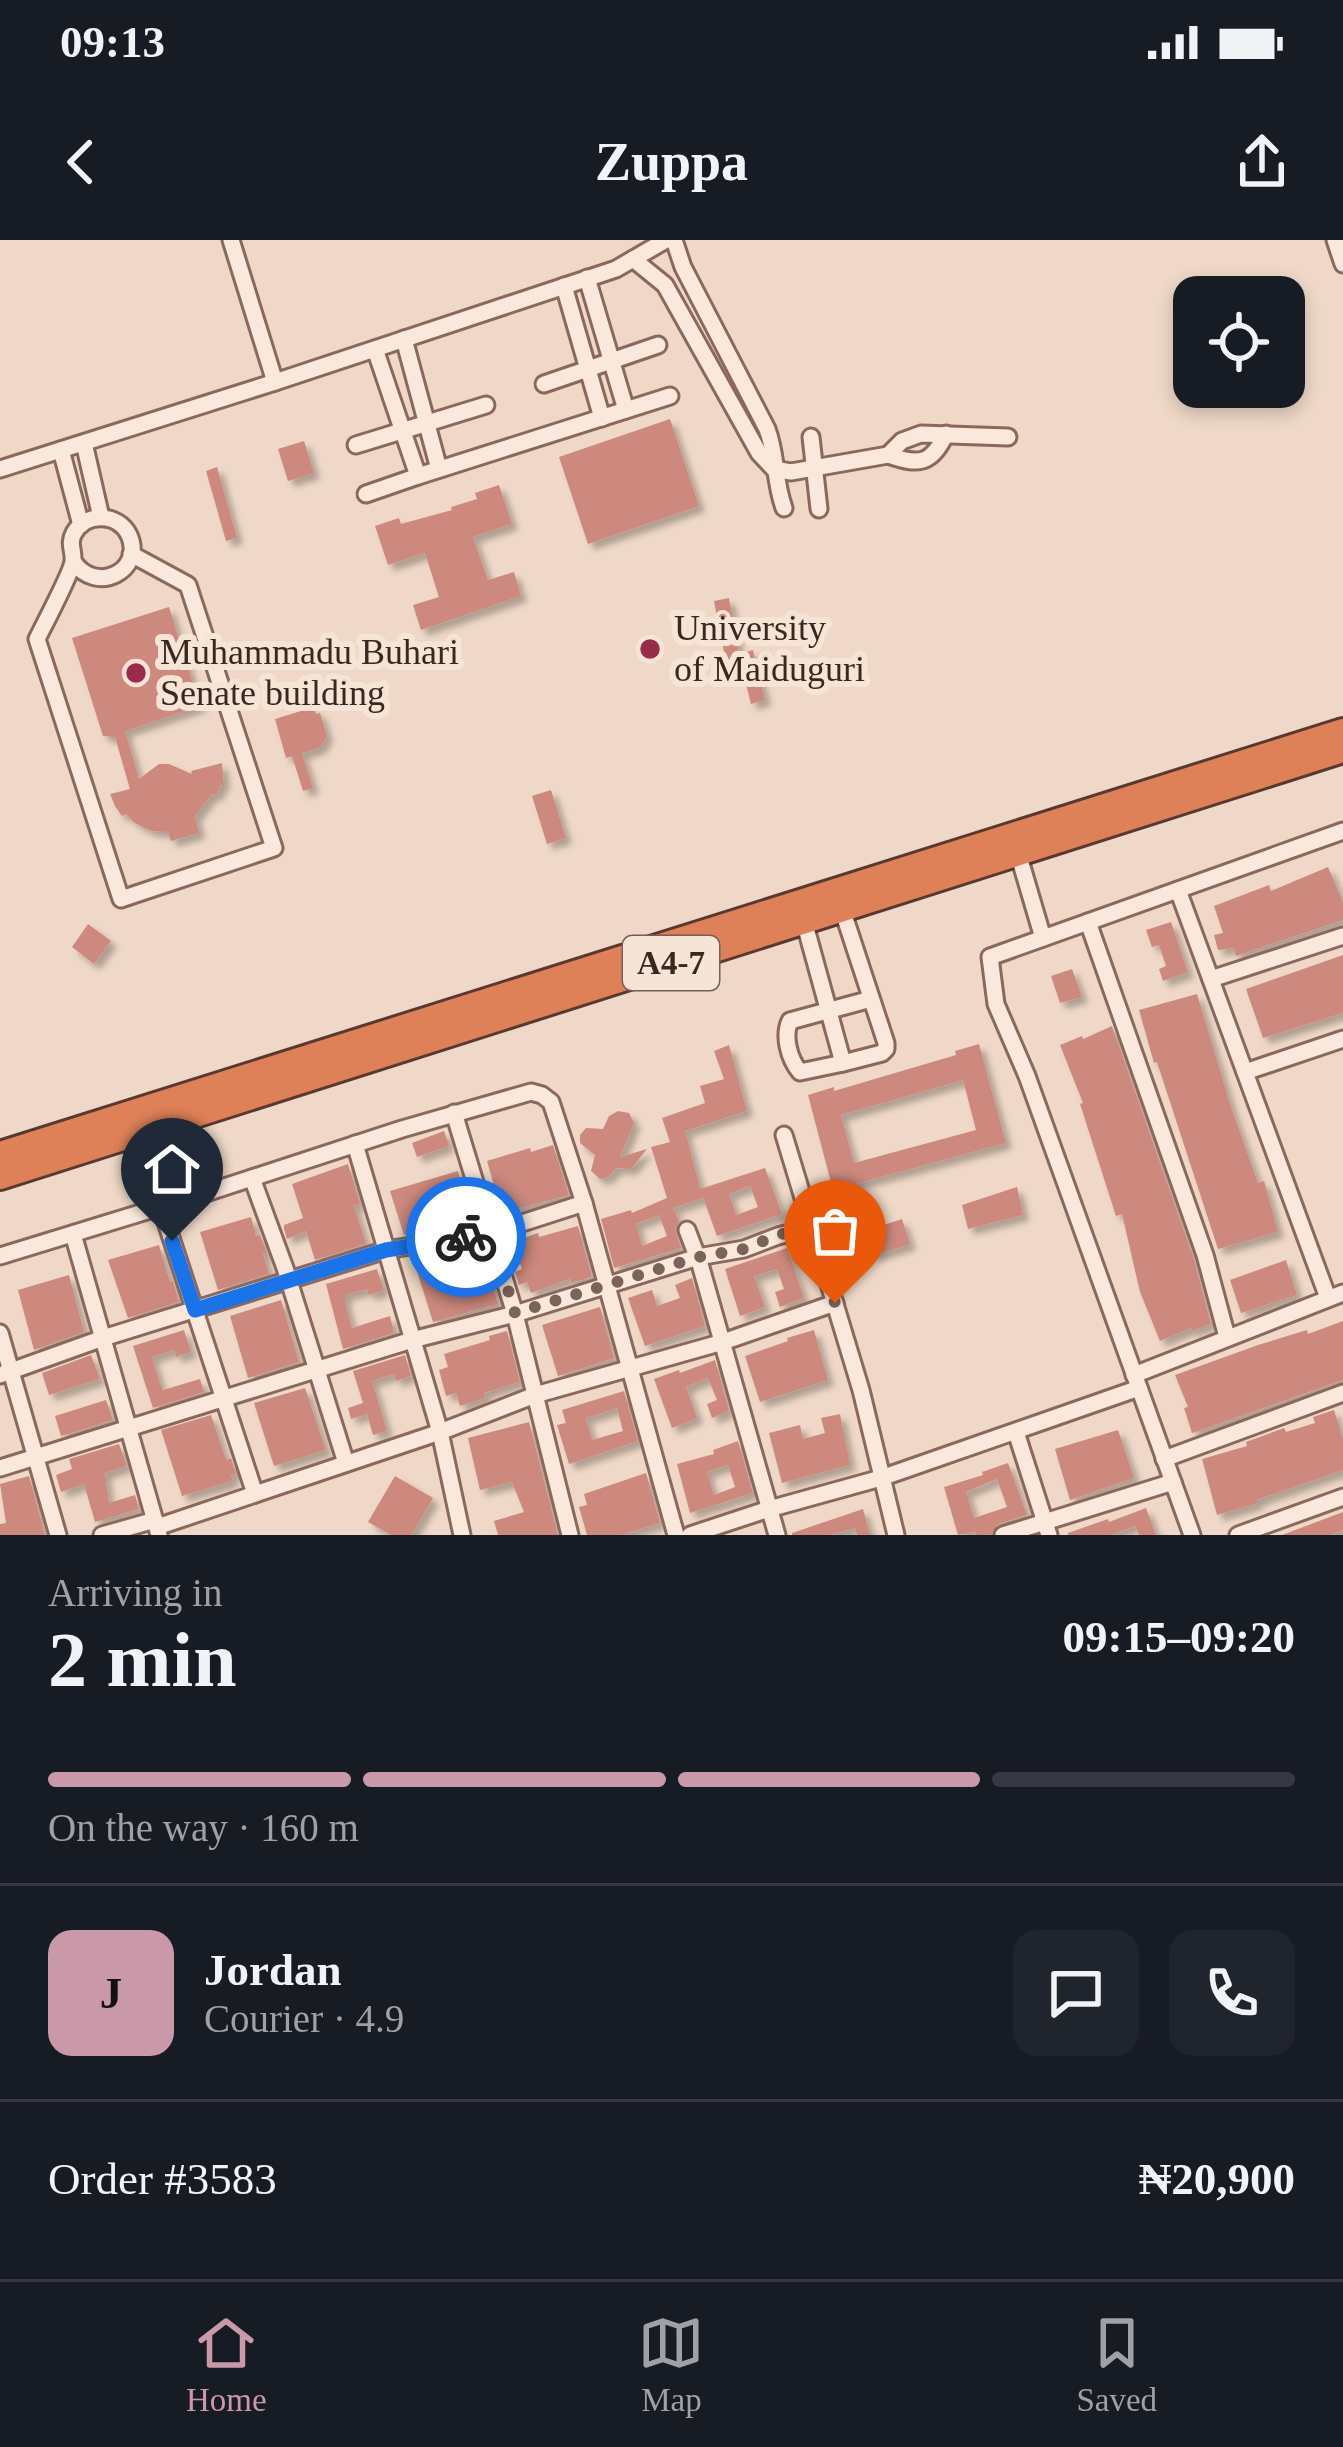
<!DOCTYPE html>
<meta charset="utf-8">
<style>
body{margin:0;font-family:Georgia,serif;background:#20242c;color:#f1f3f6;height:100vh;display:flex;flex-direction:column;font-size:45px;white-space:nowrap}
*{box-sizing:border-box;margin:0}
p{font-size:39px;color:#9ea1a6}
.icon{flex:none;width:66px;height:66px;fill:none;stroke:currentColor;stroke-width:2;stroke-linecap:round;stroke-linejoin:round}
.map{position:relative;height:1295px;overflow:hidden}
.drawer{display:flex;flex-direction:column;background:#171b24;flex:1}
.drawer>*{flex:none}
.fabs{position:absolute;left:1173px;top:36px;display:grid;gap:24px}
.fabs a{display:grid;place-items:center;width:132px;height:132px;border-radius:24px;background:#171b24;box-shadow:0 6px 18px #0003;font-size:60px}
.pin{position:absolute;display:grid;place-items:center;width:102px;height:102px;color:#fff;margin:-123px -51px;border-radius:50% 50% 50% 0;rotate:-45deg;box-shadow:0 0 12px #0007}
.pin .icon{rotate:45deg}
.courier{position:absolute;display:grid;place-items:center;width:120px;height:120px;margin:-60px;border:9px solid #1a73e8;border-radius:50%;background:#fff;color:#222;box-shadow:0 3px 15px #0007}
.head em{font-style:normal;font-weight:800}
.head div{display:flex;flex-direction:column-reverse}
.head{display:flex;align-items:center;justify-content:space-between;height:204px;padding:0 48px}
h1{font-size:78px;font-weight:800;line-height:90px}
.bar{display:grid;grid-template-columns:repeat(4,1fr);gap:18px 12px;align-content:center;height:144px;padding:0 48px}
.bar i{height:15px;border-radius:9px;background:#363941}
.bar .active{background:#ca99a9}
.bar p{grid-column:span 4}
.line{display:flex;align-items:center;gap:30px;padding:0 48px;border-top:3px solid #363941}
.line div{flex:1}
.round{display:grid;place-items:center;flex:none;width:126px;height:126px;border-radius:24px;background:#20242c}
.status{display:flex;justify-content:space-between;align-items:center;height:84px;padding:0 60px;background:#171b24;direction:ltr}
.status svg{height:33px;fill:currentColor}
header{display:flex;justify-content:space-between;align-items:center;height:156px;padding:0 48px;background:#171b24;font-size:54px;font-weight:800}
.dock{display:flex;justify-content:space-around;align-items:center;height:168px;border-top:3px solid #363941;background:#171b24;font-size:33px;color:#9ea1a6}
.dock a{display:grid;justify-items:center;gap:6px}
.dock .active{color:#ca99a9}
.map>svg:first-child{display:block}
.building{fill:#cd897d;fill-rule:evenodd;filter:url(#shadow)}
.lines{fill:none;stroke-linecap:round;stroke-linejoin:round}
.minor-casing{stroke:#8b685c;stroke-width:21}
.highway-casing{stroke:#593830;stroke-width:30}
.minor{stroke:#f9e8db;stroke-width:15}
.highway{stroke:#de8058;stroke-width:24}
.done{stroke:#7a645a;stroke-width:12;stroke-dasharray:0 21.6}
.route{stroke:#1a73e8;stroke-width:15}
.poi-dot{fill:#9b2b4a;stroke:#f6e5d7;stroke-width:4.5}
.labels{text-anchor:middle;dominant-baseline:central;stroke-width:12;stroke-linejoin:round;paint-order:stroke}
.shield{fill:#f6e5d7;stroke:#735f57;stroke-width:3}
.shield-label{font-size:33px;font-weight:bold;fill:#3b2620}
.poi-label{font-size:36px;fill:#3b2620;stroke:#f6e5d7;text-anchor:start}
</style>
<div class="status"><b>09:13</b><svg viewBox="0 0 49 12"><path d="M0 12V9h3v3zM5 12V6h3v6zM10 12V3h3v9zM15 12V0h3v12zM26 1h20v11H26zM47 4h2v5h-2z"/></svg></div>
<header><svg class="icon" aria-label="back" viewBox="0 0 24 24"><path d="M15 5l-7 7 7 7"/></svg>Zuppa<svg class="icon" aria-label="share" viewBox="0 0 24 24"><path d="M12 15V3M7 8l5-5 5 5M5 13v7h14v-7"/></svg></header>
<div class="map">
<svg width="1343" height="1295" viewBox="0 0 1343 1295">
<defs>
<filter id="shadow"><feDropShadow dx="6" dy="6" stdDeviation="3" flood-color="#0004"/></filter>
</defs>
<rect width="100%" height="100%" fill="#efd8c7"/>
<g class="building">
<path d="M670,179L699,266L588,304L559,217Z"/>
<path d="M304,201L314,233L288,241L278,209Z"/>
<path d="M217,227L237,298L226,301L206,231Z"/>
<path d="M499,245L512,284L473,297L488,340L514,332L521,356L421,390L413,365L439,357L425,313L388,325L375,286L399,278L401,284L452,270L451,267L477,259L475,253Z"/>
<path d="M729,358L739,414L753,410L765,460L751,464L739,416L740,419L726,422L714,361Z"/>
<path d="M169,367L200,466L125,491L139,539L159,524H169L192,534L191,531L222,523L224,546L220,545L217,556L212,554L195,576L199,593L171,601L168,592L151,591L135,583L126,574L122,576L115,566L110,554L130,549L115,497L103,496L72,398Z"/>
<path d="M314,467L316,474L320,473L327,496L320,508L302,513L313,548L303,551L292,516L286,518L275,479Z"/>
<path d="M551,550L566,598L547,604L532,556Z"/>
<path d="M1328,627L1343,662V680L1236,716L1234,708L1218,710L1214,695L1223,693L1214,666L1269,645L1271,651Z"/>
<path d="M1171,682L1188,732L1163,741L1159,729L1166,726L1159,705L1152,707L1146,690Z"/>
<path d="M88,684L111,701L94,724L72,707Z"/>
<path d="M1343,715V773L1263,798L1246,749Z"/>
<path d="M1072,729L1082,757L1060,763L1051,736Z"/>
<path d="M1197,754L1231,867L1258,943L1264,941L1278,992L1218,1009L1157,822L1154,823L1139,770Z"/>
<path d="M1112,786L1194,1019L1211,1084L1192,1091L1191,1088L1160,1101L1140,1052L1122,974L1116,976L1080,864L1083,863L1060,805L1082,796L1083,799Z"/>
<path d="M979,804L1006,903L833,950L808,855L834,847V851L956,815L955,811ZM963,840L976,890L854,923L841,875Z"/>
<path d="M729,805L747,871L685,891L703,958L673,968L679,981L675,989L681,1008L614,1028L601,979L631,970L632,973L667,958L651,907L670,902L662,878L705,863L700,846L724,839L714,811ZM659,975L667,996L642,1006L636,984Z"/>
<path d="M618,871L629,873L634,883L620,917L647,909L631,929L616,928L608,937L600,939L591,931L595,915L580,903V895L586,888L603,889L609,876Z"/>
<path d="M444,891L449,906L417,917L412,903Z"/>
<path d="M553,905L569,955L502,973L487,921L530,908L531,912Z"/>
<path d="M348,924L360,964L354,966L366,1004L315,1020L306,991L287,999L284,989V985L303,978L292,944Z"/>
<path d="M765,928L782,974L717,996L700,949ZM750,946L758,967L736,975L729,954Z"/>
<path d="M458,931L472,981L404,995L390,951Z"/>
<path d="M1017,947L1023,975L968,989L962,965Z"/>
<path d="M251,977L256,996L260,995L267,1013H263L269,1034L218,1050L200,992Z"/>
<path d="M902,979L910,1004L873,1016L865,991Z"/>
<path d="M578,986L592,1037L571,1043L570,1039L531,1053L527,1042L519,1045L515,1032L522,1029L513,1002L538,993L539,997Z"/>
<path d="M159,1005L170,1042L173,1041L179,1062L128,1078L108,1020Z"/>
<path d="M787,1008L804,1058L780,1067L775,1052L784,1049L777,1029L754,1036L765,1067L740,1076L725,1029Z"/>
<path d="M484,1014L498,1064L433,1082L417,1031Z"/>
<path d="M1286,1020L1297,1055L1241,1073L1230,1040Z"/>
<path d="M377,1029L384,1050L369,1055L367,1049L345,1055V1062L352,1088L390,1076L394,1093L343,1109L326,1044Z"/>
<path d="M69,1035L84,1092L34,1110L18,1050Z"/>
<path d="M692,1038L705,1086L645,1106L628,1058L652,1050L657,1066L680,1058L675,1045Z"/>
<path d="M281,1060L299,1122L248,1138L230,1076Z"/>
<path d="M600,1067L614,1118L558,1136L542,1085Z"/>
<path d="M1343,1081V1140L1192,1193L1184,1168L1188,1167L1175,1135L1258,1105L1307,1090L1308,1094Z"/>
<path d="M184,1090L191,1112L176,1117L174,1110L152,1117L159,1141L163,1150L200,1139L204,1152L153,1168L133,1106Z"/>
<path d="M814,1090L828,1140L760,1162L745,1116L788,1101L787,1098Z"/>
<path d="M507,1091L520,1142L484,1153L486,1158L460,1166L456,1153L446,1156L439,1130L448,1127L444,1114L490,1100L489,1096Z"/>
<path d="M91,1115L100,1139L49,1155L42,1133Z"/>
<path d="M405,1115L411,1136L396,1141L394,1134L372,1141L387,1191L373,1195L367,1174L351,1179L348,1168L363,1163L353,1131Z"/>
<path d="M715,1120L729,1171L712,1178L707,1164L717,1160L708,1138L686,1147L697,1178L672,1188L654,1139L679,1130L680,1133Z"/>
<path d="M305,1148L326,1210L274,1226L254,1163Z"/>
<path d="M624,1151L638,1201L569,1224L557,1185L566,1183L562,1170ZM617,1168L623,1191L592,1200L586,1178Z"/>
<path d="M106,1160L113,1180L61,1196L55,1176Z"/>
<path d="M1334,1170L1343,1199V1230L1257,1260L1258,1263L1217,1275L1202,1219L1247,1206L1246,1202L1284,1188L1286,1192L1315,1183L1313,1177Z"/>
<path d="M840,1174L850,1225L782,1243L769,1193L800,1185L803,1199L825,1193L821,1178Z"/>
<path d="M211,1175L224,1214L227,1220L231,1218L236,1234L231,1235L233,1241L182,1256L161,1190Z"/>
<path d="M529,1182L558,1295H498L494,1281L524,1272L512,1242L480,1250L468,1198Z"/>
<path d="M1118,1190L1134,1238L1070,1260L1055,1209Z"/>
<path d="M738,1201L753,1253L690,1273L677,1224L714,1214L713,1210ZM728,1225L735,1247L714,1255L707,1232Z"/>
<path d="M119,1204L127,1226L105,1233L109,1263L135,1255L139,1269L95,1282L84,1244L61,1252L56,1235L72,1229L69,1219Z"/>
<path d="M1008,1223L1027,1275L998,1284L991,1295H976L975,1292L958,1295L944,1247L983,1235L982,1232ZM997,1239L1007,1267L974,1278L966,1252Z"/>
<path d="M646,1233L660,1283L622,1295H587L579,1267L587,1265L584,1254Z"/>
<path d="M29,1236L45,1295H0V1284L6,1283L0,1244Z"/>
<path d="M395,1236L433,1258L411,1295H391L368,1282Z"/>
<path d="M1146,1268L1156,1295H1139L1135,1286L1111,1295H1068V1293L1108,1279L1109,1282Z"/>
<path d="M863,1269L870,1295H857L855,1288L830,1295H792V1293Z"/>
<path d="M1343,1272V1290L1330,1295H1282Z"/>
</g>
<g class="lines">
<g class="minor-casing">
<g id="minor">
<path d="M231,0L275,142"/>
<path d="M674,0L683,27L767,189C777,215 774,241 784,268"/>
<path d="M1335,0L1343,24"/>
<path d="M633,19L665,45L759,213L774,229L791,232L888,215L902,201L921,194L1008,197"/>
<path d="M587,38L626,170"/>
<path d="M564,46L602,178"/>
<path d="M404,99L439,229"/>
<path d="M544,144L658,105"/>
<path d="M811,197L819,269"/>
<path d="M84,203L101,277"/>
<path d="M356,205L486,165"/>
<path d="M61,210L81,285"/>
<path d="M888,215C920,226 931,224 946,194"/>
<path d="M0,229L275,142L616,29L666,0"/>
<path d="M418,236L670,156"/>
<path d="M366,254L418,236L375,109"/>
<path d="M73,321C96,356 145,330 129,295C118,273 86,272 74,293C68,304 74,310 73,321C72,332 44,385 37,399L121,659L274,608L188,345L131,314"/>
<path d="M1018,613L1043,698"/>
<path d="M1178,650L1328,1058"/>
<path d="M804,681L843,823L882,813L886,809V803L842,669"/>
<path d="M1088,682L1205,1015L1227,1097"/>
<path d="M1211,739L1343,696"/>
<path d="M843,823L800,832C789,819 783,796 790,781L871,759"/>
<path d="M1245,832L1343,799"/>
<path d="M454,873L515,1074L570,1295"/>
<path d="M784,895L861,1150L896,1295"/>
<path d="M355,904L440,1192L462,1295"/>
<path d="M252,938L285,1028L346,1223"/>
<path d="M161,967L255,1254"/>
<path d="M687,990L700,1024L777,1295"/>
<path d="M73,994L159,1295"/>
<path d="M0,1016L212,951L402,889L531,852L542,855L551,862L584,963L676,1295"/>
<path d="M0,1093L58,1295"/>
<path d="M0,1135L103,1098L386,1010L491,993L584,963"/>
<path d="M1134,1135L1343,1053"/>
<path d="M1016,1192L1049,1295"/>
<path d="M1164,1219L1343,1153"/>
<path d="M0,1228L412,1100L515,1074L698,1017L744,1009L778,996L812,987"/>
<path d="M157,1287L440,1192L535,1155L723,1102L835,1063"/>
<path d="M102,1295L155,1280"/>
<path d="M690,1295L769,1269L881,1238L1139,1148"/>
<path d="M1003,1295L1173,1242"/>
<path d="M1192,1295L1027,836L996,764L990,717L1343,591"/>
<path d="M1238,1295L1343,1257"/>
</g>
</g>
<g class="highway-casing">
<g id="highway">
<path d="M0,914L1343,491"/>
<path d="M0,937L1343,510"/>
</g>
</g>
<use href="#minor" class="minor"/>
<use href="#highway" class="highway"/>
</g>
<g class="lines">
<path class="done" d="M466,997L491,993L515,1073L698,1017L744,1009L778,995L812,987L835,1063"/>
<path class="route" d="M172,1001L195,1070L386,1010L466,997"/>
</g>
<g class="poi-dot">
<circle cx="650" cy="409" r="12"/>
<circle cx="136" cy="433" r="12"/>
</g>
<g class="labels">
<rect class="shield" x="623" y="696" width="96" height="54" rx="9"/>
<g class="shield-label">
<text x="671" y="723">A4-7</text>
</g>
<g class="poi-label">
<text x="674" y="388">University<tspan x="674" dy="41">of Maiduguri</tspan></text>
<text x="160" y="412">Muhammadu Buhari<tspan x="160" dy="41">Senate building</tspan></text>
</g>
</g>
</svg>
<div class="fabs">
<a><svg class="icon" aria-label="locate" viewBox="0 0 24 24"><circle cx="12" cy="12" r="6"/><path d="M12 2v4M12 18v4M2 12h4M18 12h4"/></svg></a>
</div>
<div class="pin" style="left:835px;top:1063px;background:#ea580c"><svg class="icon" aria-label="bag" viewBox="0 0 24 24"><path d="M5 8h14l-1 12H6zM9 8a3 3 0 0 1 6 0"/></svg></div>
<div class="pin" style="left:172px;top:1001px;background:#1f2937"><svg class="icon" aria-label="home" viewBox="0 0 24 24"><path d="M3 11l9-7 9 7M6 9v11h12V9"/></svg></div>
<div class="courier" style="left:466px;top:997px"><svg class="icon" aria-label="bike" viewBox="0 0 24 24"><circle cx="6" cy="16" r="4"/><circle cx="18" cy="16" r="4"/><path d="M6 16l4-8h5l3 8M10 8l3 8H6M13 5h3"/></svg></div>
</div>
<section class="drawer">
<div class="head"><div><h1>2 min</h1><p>Arriving in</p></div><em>09:15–09:20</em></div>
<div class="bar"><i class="active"></i><i class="active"></i><i class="active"></i><i></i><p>On the way · 160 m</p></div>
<div class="line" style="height:216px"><b class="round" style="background:#ca99a9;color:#111">J</b><div><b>Jordan</b><p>Courier · 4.9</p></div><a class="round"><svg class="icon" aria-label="chat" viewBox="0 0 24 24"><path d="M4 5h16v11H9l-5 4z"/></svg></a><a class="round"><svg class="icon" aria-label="phone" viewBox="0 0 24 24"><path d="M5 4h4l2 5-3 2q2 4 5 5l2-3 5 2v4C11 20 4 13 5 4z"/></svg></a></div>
<div class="line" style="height:156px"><div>Order #3583</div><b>₦20,900</b></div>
</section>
<nav class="dock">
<a class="active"><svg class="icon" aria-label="home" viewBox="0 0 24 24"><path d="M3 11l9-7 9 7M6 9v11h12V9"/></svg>Home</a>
<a><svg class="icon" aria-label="map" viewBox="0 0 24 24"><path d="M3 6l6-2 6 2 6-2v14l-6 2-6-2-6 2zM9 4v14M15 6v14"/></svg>Map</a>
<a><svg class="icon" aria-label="saved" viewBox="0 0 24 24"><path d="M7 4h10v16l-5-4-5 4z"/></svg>Saved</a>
</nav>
